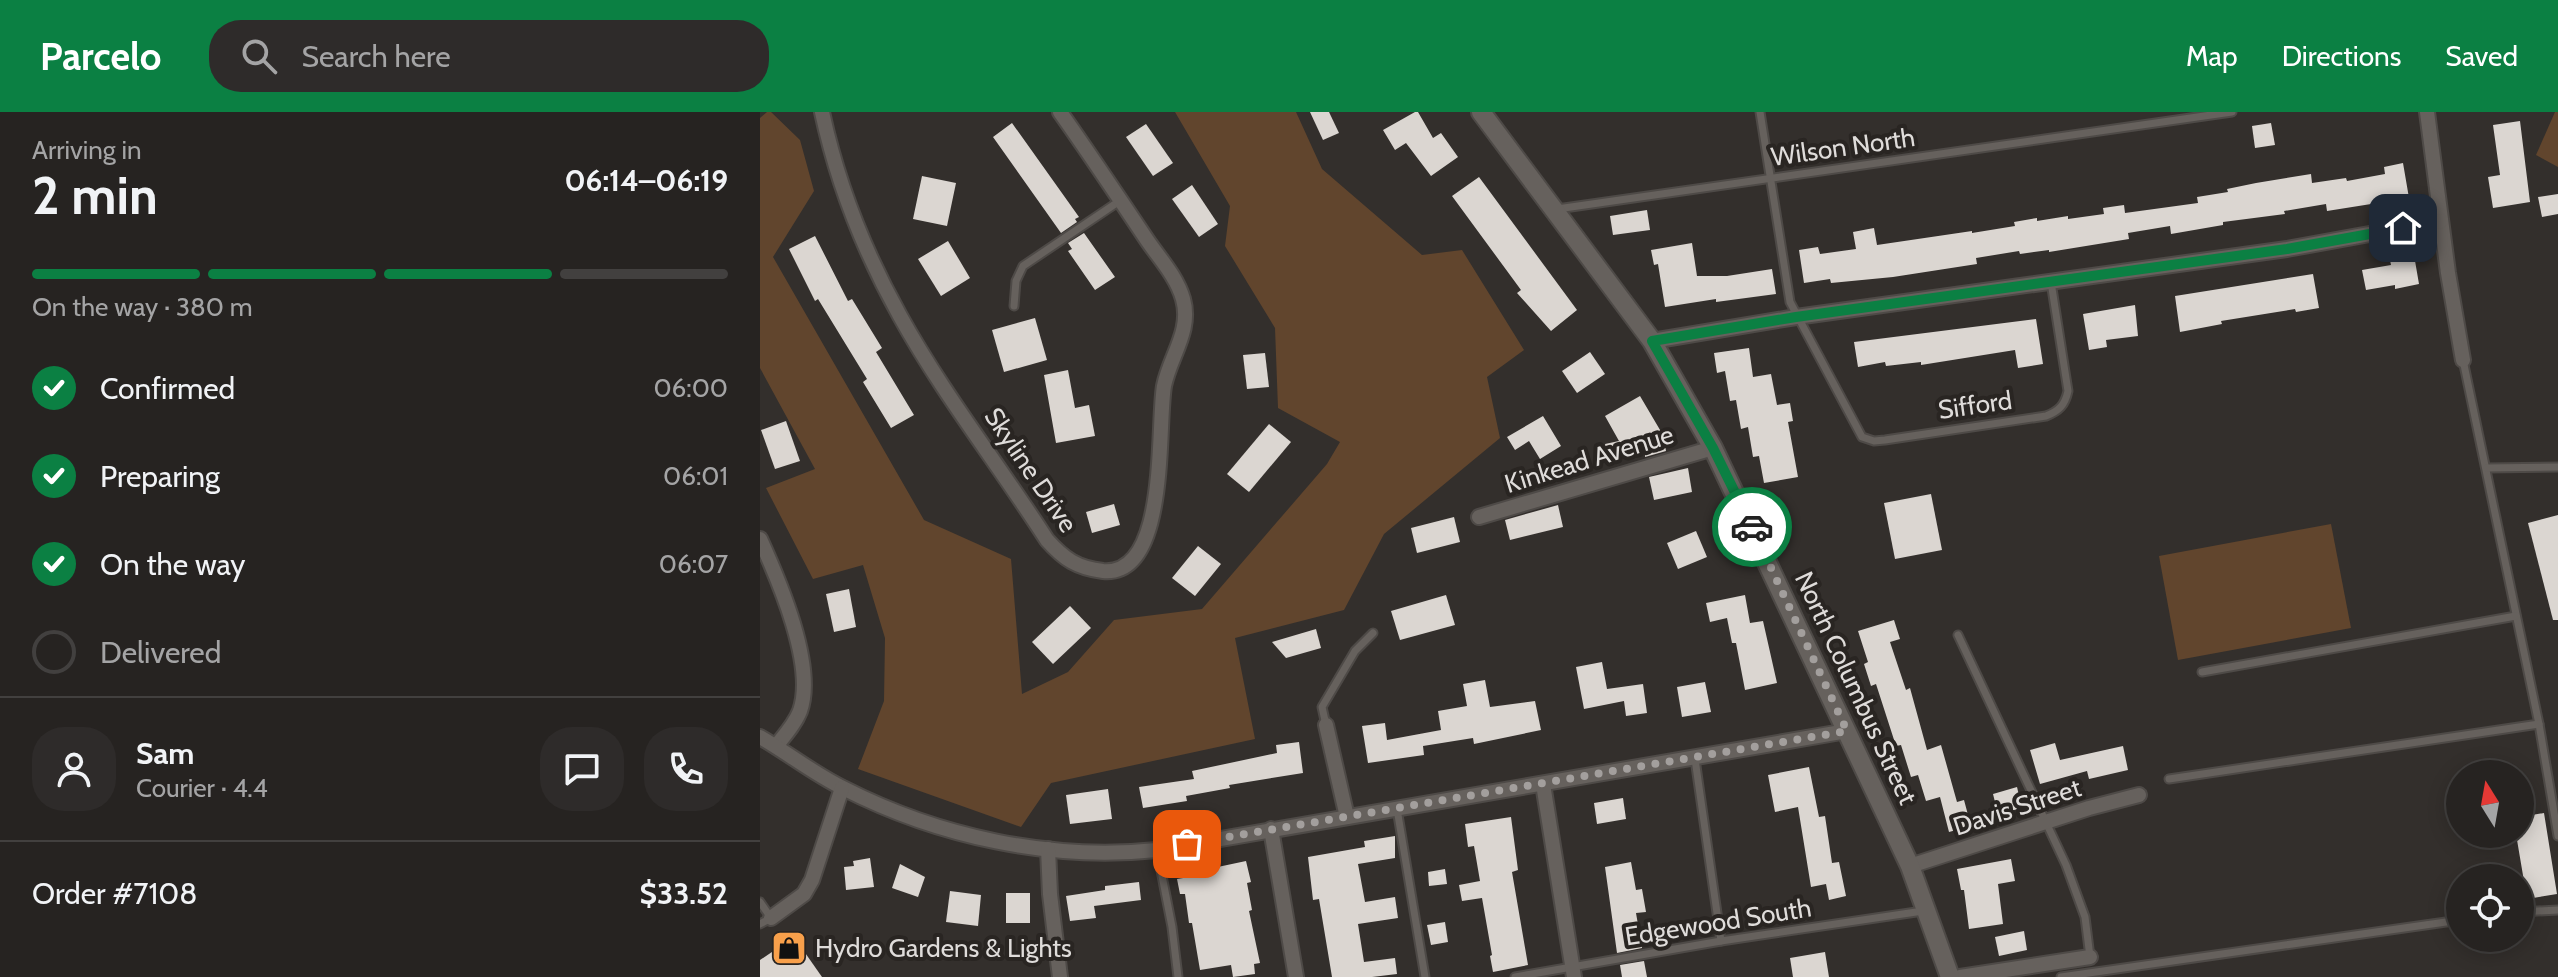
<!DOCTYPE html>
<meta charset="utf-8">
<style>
body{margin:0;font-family:Cabin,sans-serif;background:#2e2b2a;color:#f1f3f6;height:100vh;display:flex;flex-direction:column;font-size:30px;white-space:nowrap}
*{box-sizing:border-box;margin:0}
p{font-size:26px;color:#a4a4a5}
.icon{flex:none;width:44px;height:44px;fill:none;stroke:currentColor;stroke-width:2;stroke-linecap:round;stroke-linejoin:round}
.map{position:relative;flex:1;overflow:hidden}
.side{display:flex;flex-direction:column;background:#262321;width:760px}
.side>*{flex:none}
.needle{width:52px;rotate:349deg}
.buttons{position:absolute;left:1686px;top:648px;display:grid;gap:16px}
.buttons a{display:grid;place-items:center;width:88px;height:88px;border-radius:50%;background:#262321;box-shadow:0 4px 20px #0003,0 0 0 2px #42403f;font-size:40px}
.pin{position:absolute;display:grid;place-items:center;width:68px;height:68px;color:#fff;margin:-34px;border-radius:16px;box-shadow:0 4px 12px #0006}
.courier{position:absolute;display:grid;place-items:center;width:80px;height:80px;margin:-40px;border:6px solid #0b8043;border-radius:50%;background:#fff;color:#222;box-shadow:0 2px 10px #0007}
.summary em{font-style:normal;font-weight:700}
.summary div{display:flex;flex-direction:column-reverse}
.summary{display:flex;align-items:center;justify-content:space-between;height:136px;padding:0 32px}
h1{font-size:52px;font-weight:700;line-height:60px}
.bar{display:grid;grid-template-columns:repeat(4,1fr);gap:12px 8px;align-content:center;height:96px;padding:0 32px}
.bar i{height:10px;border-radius:6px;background:#42403f}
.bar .on{background:#0b8043}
.bar p{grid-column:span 4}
.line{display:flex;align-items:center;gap:20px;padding:0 32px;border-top:2px solid #42403f}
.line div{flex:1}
.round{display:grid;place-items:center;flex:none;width:84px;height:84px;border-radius:32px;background:#2e2b2a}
ol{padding:0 32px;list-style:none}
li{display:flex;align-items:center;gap:24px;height:88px}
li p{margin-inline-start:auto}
li .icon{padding:8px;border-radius:50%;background:#0b8043;color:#fff;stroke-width:4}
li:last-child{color:#a4a4a5}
li i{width:44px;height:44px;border:4px solid #42403f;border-radius:50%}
header{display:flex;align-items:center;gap:48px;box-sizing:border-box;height:112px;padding:0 40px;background:#0b8043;color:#fff}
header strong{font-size:38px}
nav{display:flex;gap:44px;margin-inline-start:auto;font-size:28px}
.search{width:560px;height:72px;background:#2e2b2a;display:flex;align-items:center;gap:20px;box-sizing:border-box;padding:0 28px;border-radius:32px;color:#a4a4a5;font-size:30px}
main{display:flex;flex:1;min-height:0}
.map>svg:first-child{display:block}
.green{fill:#61452d}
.building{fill:#dbd6d1}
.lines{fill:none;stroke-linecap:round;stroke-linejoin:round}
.lane-casing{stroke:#4e4a47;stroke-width:11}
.street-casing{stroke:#4e4a47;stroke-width:18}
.secondary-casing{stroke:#4e4a47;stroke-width:22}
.lane{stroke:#66615d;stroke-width:7}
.street{stroke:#66615d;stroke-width:14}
.secondary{stroke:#66615d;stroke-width:18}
.done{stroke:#a39f9d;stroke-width:8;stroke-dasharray:0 14.4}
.route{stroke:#0b8043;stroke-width:10}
.labels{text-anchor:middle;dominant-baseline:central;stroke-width:8;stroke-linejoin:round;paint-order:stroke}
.street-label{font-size:26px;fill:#dfdcda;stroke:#292522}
.poi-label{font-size:26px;fill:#dfdcda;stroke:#292522;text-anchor:start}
</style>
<header>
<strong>Parcelo</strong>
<div class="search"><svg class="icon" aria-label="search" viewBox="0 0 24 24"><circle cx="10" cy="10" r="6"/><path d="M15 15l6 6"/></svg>Search here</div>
<nav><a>Map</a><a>Directions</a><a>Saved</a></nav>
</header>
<main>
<section class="side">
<div class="summary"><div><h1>2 min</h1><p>Arriving in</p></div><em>06:14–06:19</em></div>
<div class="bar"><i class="on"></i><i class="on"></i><i class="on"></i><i></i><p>On the way · 380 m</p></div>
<ol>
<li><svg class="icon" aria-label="check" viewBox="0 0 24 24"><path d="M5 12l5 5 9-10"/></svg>Confirmed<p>06:00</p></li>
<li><svg class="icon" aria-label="check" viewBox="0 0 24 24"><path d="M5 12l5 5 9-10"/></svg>Preparing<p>06:01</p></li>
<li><svg class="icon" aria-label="check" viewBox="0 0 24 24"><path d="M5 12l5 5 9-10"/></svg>On the way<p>06:07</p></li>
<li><i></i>Delivered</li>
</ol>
<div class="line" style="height:144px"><a class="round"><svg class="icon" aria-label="person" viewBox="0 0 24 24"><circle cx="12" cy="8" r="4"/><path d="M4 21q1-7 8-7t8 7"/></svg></a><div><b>Sam</b><p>Courier · 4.4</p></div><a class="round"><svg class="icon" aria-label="chat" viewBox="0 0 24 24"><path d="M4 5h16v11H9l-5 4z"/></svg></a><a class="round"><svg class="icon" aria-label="phone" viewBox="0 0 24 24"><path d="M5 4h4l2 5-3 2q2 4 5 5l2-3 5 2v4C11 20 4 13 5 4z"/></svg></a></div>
<div class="line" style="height:104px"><div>Order #7108</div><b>$33.52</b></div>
</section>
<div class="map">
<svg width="1798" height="865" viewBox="0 0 1798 865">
<rect width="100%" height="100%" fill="#332f2c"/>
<g class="green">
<path d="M7,0H11L40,28L54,79L13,145L164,408L251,447L262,582L308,560L354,508L442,497L567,352L580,330L518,296L515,216L465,134L470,94L415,0H536L562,57L662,143L702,138L764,238L727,265L740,326L624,422L584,498L475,526L495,627L291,671L261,715L98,657L124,589L125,526L103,453L53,467L6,376L55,357L0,256V6Z"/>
<path d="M1795,0H1798V55L1776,43Z"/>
<path d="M1571,412L1591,516L1418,548L1399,444Z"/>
</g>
<g class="building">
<path d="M550,0H569L579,21L563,28Z"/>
<path d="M655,0H658L673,26L681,21L698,45L671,64L646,31L635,38L623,18Z"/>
<path d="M1760,9L1770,90L1733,96L1728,65L1740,63L1733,13Z"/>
<path d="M252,11L319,105L315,107L317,110L301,121L233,25Z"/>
<path d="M1511,11L1515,33L1495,36L1492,14Z"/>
<path d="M386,12L413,51L393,64L366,25Z"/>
<path d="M1643,51L1649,86L1567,99L1566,92L1524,99L1525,102L1463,110V113L1411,122L1410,114L1368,121L1369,127L1289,140V138L1260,142L1259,139L1216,146L1217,152L1133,165L1071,171L1070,167L1044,171L1039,138L1058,135L1060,142L1096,137L1093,120L1114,116L1117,133L1212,119V121L1255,114L1254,110L1277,106V109L1308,104V107L1344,102L1343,96L1364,93L1365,101L1438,91L1437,85L1468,80L1467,77L1496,71L1551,62L1552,71L1586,66L1587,69L1625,62L1624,55Z"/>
<path d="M162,64L196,71L187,114L153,107Z"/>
<path d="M719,65L817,198L791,219L757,181L761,178L692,84Z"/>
<path d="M432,73L458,112L439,125L412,87Z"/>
<path d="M1798,82V102L1782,105L1778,85Z"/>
<path d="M887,98L890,118L853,123L850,104Z"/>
<path d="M324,121L355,165L335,178L308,139L312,137L308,131Z"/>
<path d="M55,124L88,189L92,187L122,236L116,240L154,303L131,316L103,270L107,267L58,187L55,189L29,137Z"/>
<path d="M188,129L210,166L181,184L158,147Z"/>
<path d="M932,131L937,164H967L1012,157L1016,182L956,190V187L905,195L898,152L894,153L891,138Z"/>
<path d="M1654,143L1659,172L1635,177V173L1606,178L1602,158L1631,153L1630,148Z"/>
<path d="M1553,162L1559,196L1536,200L1535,197L1461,209L1462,212L1420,220L1415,184Z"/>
<path d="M1375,193L1378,224L1346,228L1347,235L1329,238L1323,202Z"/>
<path d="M275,206L287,248L244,260L232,218Z"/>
<path d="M1276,207L1283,252L1258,256L1255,238L1161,253V250L1126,254L1125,250L1098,255L1094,230Z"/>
<path d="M989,236L993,265L1011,262L1017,293L1030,291L1033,309L1028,310L1038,365L1004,371L999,344L993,345L988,315L981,317L976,288L970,289L965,259L957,261L954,241Z"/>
<path d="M830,240L845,262L817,281L802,259Z"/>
<path d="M505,241L509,275L487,277L483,243Z"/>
<path d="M308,258L315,296L329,293L335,324L296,331L284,263Z"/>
<path d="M880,284L903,323L906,339L885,345V341L849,349L845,332L859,329L845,304Z"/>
<path d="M783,304L801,334L780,347L769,329L755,338L747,325Z"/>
<path d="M26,309L40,349L15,357L1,318Z"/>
<path d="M509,312L531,330L489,380L467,362Z"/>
<path d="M928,356L932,380L894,388L889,365Z"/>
<path d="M1171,382L1182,438L1135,447L1124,391Z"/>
<path d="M354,392L360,413L332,421L326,400Z"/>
<path d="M798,393L803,415L750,428L745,408Z"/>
<path d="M1798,403V508H1793L1768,411Z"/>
<path d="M694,405L700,430L657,441L651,416Z"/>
<path d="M936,419L947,445L918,457L907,431Z"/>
<path d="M438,434L461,452L435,484L412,466Z"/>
<path d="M89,477L96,515L74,520L66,482Z"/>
<path d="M686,483L695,513L640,528L631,499Z"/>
<path d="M985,483L990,511L1003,509L1017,571L985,578L976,531H972L967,506L950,510L946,491Z"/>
<path d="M310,494L331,516L293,552L272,530Z"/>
<path d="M1134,508L1140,527L1130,530L1146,578L1150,576L1167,638L1181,633L1197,690L1204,688L1211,714L1189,720L1180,685L1166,689L1158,663L1151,665L1141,633L1136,634L1116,572L1111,574L1104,552L1108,550L1098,519Z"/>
<path d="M556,517L561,536L526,546L512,530Z"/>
<path d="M842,550L847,577L883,572L887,601L866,604L864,589L824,597L816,555Z"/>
<path d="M725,568L730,595L775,589L781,618L714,632L713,626L663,634L664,643L608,651L602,614L625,611L627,628L681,618L678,599L707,594L703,572Z"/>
<path d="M945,570L951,600L922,605L917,575Z"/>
<path d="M539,630L543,661L469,673L470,676L426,684L427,689L383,696L379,675L434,667L432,659L517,641L516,633Z"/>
<path d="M1295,631L1300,648L1363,634L1368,658L1329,667L1327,659L1280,672L1270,638Z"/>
<path d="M1049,655L1059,705L1065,704L1072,751L1079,750L1086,784L1069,788L1066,772L1051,775L1038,695L1015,700L1008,663Z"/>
<path d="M1257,675L1262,696L1238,702L1233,682Z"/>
<path d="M348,677L352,707L310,712L306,683Z"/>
<path d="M863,686L866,707L837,712L834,691Z"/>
<path d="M1784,701L1797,782L1767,787L1756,722H1760V705Z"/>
<path d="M751,705L758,758L752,760L768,853L733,860L730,844L732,843L722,786L702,789L699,773L720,769L714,734L708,735L705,712Z"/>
<path d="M635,724V746L598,752L605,790L635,785L638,806L598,812L604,850L635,846L637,862L612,865H572L559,787L553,788L548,745L605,735L604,729Z"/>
<path d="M110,746L114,775L86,778L84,755L94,754L93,749Z"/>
<path d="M1251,747L1255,769L1238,772L1243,812L1209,817L1204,778H1201L1197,757Z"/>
<path d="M486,749L491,770L487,771L492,798L489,799L500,851L494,852L495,862L473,865L471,853L440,858L432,811H429L425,782H420L417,767L454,761L453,756Z"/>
<path d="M871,750L876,778L882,777L886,800L876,801L882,836L857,841L845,755Z"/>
<path d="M140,752L165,765L158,785L132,776Z"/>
<path d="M685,757L687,772L669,774L668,760Z"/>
<path d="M379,770L381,788L334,794L336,806L310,809L306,784L345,778V774Z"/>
<path d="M190,779L221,783L218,814L186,810Z"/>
<rect x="246" y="781" width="24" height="30"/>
<path d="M685,810L688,830L671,833L667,813Z"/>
<path d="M1264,819L1267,838L1239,844L1235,825Z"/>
<path d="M34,825L62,865H0V848Z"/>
<path d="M1065,840L1069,865H1033L1030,846Z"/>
<path d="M884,849L887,865H862L860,853Z"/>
</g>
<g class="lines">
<g class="lane-casing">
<g id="lane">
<path d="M1000,0L1030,190L1102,325L1114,329L1125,328L1286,304C1299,299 1305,293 1308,279L1291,170"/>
<path d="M797,97L1472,0"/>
<path d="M254,194L256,169L263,154L361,88"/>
<path d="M1703,248L1779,612L1798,724"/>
<path d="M1727,356L1798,355"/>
<path d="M1198,523L1306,753L1325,805L1330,845"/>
<path d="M1442,560L1756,504"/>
<path d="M566,613L562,595L595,539L613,521"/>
<path d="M935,647L961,829"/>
<path d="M1409,667L1779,612"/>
<path d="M637,697L665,865"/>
<path d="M397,738L412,815L418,865"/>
<path d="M0,790L11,806L0,812"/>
<path d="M1760,800L1798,798"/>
<path d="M755,865L961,829L1163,799"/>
<path d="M1301,865L1700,808"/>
</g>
</g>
<g class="street-casing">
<g id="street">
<path d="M62,0C77,70 105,141 140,204C183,282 239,353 287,428C304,447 317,456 343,459C409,465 397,315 404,274C410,244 432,219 423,187C416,163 398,145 385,125C357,83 329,41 300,0"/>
<path d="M1667,0L1688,161L1703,248"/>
<path d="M892,229L1036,205L1527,137L1681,109"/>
<path d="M719,405L953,336"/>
<path d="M0,427C19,469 56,554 40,599C35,612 25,623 16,634"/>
<path d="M566,613L587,705"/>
<path d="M0,625C28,641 54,662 83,676C179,725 291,749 397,738L1087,619"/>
<path d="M783,672L814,865"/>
<path d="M511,717L536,865"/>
<path d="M288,737L290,782L300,865"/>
<path d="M1150,754L1329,696L1379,683"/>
<path d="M11,806L44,782L52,768L82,676"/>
<path d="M1200,865L1330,845"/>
</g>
</g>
<g class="secondary-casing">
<path id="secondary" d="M721,0L892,229L953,336L1150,754L1190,865"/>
</g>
<use href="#lane" class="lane"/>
<use href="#street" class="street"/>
<use href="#secondary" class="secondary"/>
</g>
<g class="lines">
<path class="done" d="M427,732L1087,619L992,415"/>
<path class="route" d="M992,415L953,336L892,229L1036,205L1527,137L1643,116"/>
</g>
<defs>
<g id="shop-square" transform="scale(1.8)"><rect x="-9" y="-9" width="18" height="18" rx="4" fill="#f8a04b" stroke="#292522"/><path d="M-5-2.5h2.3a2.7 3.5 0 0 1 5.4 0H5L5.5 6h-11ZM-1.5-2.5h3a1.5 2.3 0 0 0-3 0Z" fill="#111"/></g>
</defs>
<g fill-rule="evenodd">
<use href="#shop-square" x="29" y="836"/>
</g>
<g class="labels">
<g class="street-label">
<text transform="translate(1083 35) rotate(-8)">Wilson North</text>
<text transform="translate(1215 293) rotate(-8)">Sifford</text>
<text transform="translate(829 347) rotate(-17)">Kinkead Avenue</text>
<text transform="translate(271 358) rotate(56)">Skyline Drive</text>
<text transform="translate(1096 576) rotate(65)">North Columbus Street</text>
<text transform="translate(1257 695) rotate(-18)">Davis Street</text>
<text transform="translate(958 810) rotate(-9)">Edgewood South</text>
</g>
<g class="poi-label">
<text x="55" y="836">Hydro Gardens &amp; Lights</text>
</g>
</g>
</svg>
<div class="buttons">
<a><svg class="needle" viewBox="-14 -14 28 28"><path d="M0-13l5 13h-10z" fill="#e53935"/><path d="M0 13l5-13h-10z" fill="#a4a4a5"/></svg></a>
<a><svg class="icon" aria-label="locate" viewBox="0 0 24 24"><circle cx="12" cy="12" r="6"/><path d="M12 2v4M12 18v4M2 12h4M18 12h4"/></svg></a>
</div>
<div class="pin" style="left:427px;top:732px;background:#ea580c"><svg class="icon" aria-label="bag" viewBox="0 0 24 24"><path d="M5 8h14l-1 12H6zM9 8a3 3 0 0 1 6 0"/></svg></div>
<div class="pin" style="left:1643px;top:116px;background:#1f2937"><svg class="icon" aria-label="home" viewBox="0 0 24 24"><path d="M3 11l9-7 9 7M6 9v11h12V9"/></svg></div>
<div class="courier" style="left:992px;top:415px"><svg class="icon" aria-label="car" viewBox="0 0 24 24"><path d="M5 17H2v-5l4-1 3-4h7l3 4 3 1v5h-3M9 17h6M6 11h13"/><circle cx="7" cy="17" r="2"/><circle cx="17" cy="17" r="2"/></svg></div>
</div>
</main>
